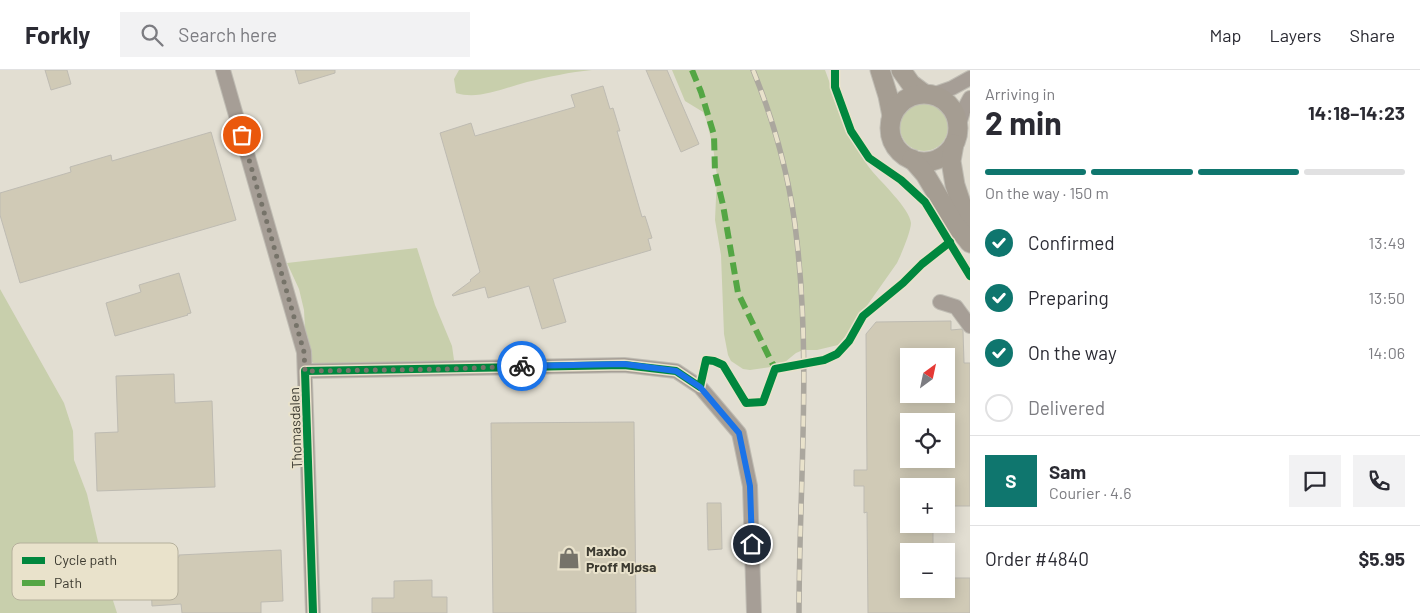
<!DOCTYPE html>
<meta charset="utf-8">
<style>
body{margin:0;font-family:Barlow,sans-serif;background:#f2f2f3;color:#2b2b33;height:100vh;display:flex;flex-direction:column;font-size:19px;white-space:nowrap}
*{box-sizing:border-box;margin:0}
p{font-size:16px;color:#7c7c81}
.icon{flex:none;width:28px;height:28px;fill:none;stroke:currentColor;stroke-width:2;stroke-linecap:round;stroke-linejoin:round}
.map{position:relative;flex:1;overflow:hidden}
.panel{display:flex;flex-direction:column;background:#fff;width:450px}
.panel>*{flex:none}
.needle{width:32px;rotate:33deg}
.fabs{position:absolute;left:900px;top:278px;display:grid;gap:10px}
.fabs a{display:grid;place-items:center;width:55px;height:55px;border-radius:0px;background:#fff;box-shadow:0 2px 12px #0003;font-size:25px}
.pin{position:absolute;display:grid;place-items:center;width:42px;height:42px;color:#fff;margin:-21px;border:2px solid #fff;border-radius:50%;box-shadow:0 1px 5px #0007}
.courier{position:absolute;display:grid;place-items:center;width:50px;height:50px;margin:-25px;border:4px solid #1a73e8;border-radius:50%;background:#fff;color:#222;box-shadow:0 1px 6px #0007}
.headline em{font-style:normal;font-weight:700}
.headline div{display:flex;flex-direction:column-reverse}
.headline{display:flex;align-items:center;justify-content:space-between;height:85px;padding:0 15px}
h1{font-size:32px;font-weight:700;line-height:38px}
.bar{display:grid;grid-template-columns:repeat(4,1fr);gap:8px 5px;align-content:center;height:60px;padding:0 15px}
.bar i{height:6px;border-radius:4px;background:#e1e1e2}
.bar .on{background:#0f766e}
.bar p{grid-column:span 4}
.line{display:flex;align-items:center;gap:12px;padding:0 15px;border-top:1px solid #e1e1e2}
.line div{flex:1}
.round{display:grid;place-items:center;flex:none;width:52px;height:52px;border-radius:0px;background:#f2f2f3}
ol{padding:0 15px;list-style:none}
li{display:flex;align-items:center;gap:15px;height:55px}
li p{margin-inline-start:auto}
li .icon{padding:5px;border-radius:50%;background:#0f766e;color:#fff;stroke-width:4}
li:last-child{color:#7c7c81}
li i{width:28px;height:28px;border:2px solid #e1e1e2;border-radius:50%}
header{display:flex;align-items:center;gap:30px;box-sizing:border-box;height:70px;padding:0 25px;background:#fff;border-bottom:1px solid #e1e1e2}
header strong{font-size:24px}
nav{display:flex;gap:28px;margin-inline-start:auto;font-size:18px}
.search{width:350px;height:45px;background:#f2f2f3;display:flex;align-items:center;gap:12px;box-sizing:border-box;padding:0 18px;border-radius:0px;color:#7c7c81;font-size:19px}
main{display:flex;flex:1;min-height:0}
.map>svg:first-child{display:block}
.green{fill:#c8cfac}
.building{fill:#d0cab6;stroke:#bebbb2;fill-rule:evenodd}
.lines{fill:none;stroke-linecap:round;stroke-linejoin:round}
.minor-casing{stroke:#bfbcb3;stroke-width:16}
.secondary-casing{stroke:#bfbcb3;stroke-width:21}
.minor{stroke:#a69e96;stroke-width:14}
.secondary{stroke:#a59d92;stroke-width:19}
.rail-casing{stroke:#aba79e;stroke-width:5.5}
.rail{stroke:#e9e2cb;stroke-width:4;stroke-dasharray:11;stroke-linecap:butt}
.quiet{stroke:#54a644;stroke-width:6;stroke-dasharray:12 6;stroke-linecap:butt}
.cycleway-casing{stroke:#e9e2cb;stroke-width:11}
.cycleway{stroke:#00873e;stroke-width:8}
.done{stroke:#767369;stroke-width:5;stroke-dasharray:0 9}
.route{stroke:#1a73e8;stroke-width:6}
.labels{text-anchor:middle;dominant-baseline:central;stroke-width:4;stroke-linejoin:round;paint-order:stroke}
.street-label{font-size:14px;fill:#3c3a30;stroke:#e9e2cb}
.poi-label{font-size:14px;font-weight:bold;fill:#3c3a30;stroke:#e9e2cb;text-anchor:start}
.key{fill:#e9e2cb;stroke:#b5b09c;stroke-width:1}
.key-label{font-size:14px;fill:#3c3a30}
</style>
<header>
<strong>Forkly</strong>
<div class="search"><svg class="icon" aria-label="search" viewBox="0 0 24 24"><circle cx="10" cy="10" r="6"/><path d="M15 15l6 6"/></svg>Search here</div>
<nav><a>Map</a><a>Layers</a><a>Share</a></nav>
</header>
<main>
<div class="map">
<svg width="970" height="543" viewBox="0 0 970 543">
<rect width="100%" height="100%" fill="#e2ded2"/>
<g class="green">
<path d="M459,0H592C570,2 548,7 527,12C504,18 479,30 456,23L454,9Z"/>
<path d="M672,0H825C838,34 849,72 872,101C881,112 910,139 911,153C911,161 901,185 897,193L847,264L838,275L817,280H803L796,283L785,292L771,297L750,300L743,299L731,291L728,285L724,264L721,185L715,150L717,106L713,77L706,49L703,42L685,31Z"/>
<circle cx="924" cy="57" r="24"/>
<path d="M417,178L435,235L452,276L454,290L451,297L322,300L310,290L306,277L304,240L299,219L287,193Z"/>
<path d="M0,219L64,333L73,361L74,390L87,424L108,515L117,543H0Z"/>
</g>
<g class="building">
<path d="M45,0H67L71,14L51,20Z"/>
<path d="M295,0H335V3L299,14Z"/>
<path d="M646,0H667L699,74L681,82Z"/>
<path d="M603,16L610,39L613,38L620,61H617L642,147L645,146L652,168L648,169L651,180L553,209L566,252L542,259L529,216L488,228L485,217L453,226L452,225L471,211L470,210L480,202L440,63L471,53L475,66L575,37L571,25Z"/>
<path d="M211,62L236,150L20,213L0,145V123L71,102L70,97L111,85L112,91Z"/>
<path d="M179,203L191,243L187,244L188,245L115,266L106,233L141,222L139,215Z"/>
<path d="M951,251V260L962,259L963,261L964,293H970V436H946V416H909V454H933V481H909V519H946V508H970V543H868L867,442L864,443V416H854V400H867L866,264L876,252ZM909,286H946V324H909ZM909,351H946V389H909Z"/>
<path d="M174,304L175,333L212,331L215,417L97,421L95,363L118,362L116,306Z"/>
<path d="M634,352L636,543H493L491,353Z"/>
<path d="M707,433H721L722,479L708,480Z"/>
<path d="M281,480L283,531L261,532V543H182L181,534L152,536L150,489L179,487V485Z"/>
<path d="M432,510V527H447V543H372V528H394V511Z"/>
</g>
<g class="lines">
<g class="minor-casing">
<g id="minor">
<path d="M223,0L304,282L313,543"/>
<path d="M932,25L952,18L970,8"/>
<path d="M958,58L963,41L970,28"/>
<path d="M940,232L956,237L970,256"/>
<path d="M305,301L624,295L676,301L700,317L739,363L750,416L754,543"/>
</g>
</g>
<g class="secondary-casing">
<g id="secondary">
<path d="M880,0L888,26L892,46"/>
<path d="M901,0L911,14L923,23"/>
<circle cx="924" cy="58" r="34"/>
<path d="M954,74L951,91L955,115L970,160"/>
<path d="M912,89L925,104L954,153L970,173"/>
</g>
</g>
<use href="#minor" class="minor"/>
<use href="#secondary" class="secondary"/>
<g class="rail-casing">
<path id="rail" d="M753,0C775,54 791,113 797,172C811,295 799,420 799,543"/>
</g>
<use href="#rail" class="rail"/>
<path class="quiet" d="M692,0L701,22L714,65L715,102L723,135L738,223L772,293L777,298"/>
<g class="cycleway-casing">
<g id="cycleway">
<path d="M835,0V17L851,61L869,88L901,110L925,132L970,206"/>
<path d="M313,543L305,301L624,295L676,301L700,317L706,290L714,291L723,295L746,333L763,332L775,299L824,290L837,284L849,271L863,246L903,213L922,194L950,172"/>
</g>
</g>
<use href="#cycleway" class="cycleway"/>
</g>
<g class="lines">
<path class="done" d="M242,65L304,282L305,301L448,299L522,296"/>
<path class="route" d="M522,296L624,294L676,301L700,317L739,363L750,416L752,474"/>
</g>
<defs>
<g id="shop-bare" transform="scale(1.725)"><path d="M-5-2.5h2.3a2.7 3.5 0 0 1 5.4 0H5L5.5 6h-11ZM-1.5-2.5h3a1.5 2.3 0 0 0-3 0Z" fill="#767369" stroke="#e9e2cb" stroke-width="2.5" paint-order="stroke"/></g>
</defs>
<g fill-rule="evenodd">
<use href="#shop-bare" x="569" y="488"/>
</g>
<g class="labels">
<g class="street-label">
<text transform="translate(295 358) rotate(-92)">Thomasdalen</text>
</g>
<g class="poi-label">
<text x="586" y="480">Maxbo<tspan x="586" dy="16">Proff Mjøsa</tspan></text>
</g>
</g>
<rect x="12" y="473" width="166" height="57" rx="8" class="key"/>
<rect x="22" y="487" width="23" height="7" fill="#00873e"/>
<rect x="22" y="510" width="23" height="6" fill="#54a644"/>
<g class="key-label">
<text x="54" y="495">Cycle path</text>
<text x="54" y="518">Path</text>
</g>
</svg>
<div class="fabs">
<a><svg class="needle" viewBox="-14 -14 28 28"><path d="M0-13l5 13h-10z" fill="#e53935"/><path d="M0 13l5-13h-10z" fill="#7c7c81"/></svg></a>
<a><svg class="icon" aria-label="locate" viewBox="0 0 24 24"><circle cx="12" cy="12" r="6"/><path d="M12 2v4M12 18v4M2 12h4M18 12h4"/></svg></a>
<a>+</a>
<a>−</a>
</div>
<div class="pin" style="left:242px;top:65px;background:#ea580c"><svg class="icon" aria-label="bag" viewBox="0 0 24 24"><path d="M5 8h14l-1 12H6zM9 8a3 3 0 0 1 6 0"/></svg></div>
<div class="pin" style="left:752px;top:474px;background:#1f2937"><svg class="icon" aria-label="home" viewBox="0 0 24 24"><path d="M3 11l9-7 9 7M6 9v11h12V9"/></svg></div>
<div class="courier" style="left:522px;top:296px"><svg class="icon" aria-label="bike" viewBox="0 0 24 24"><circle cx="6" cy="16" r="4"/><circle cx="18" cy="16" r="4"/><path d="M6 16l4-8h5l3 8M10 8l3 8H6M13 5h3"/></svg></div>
</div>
<section class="panel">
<div class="headline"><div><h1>2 min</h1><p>Arriving in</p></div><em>14:18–14:23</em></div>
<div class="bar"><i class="on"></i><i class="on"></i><i class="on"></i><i></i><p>On the way · 150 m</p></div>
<ol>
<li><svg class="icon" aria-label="check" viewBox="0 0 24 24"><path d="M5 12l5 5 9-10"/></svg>Confirmed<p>13:49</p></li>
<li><svg class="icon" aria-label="check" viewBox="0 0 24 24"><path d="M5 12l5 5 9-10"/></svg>Preparing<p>13:50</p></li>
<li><svg class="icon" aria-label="check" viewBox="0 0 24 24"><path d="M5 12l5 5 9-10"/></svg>On the way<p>14:06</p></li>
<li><i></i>Delivered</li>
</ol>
<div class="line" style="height:90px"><b class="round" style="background:#0f766e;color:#fff">S</b><div><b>Sam</b><p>Courier · 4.6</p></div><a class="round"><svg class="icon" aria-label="chat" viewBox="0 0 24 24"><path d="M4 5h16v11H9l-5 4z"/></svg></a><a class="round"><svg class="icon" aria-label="phone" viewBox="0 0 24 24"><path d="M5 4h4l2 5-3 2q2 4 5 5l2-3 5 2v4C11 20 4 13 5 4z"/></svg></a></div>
<div class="line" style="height:65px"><div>Order #4840</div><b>$5.95</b></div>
</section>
</main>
